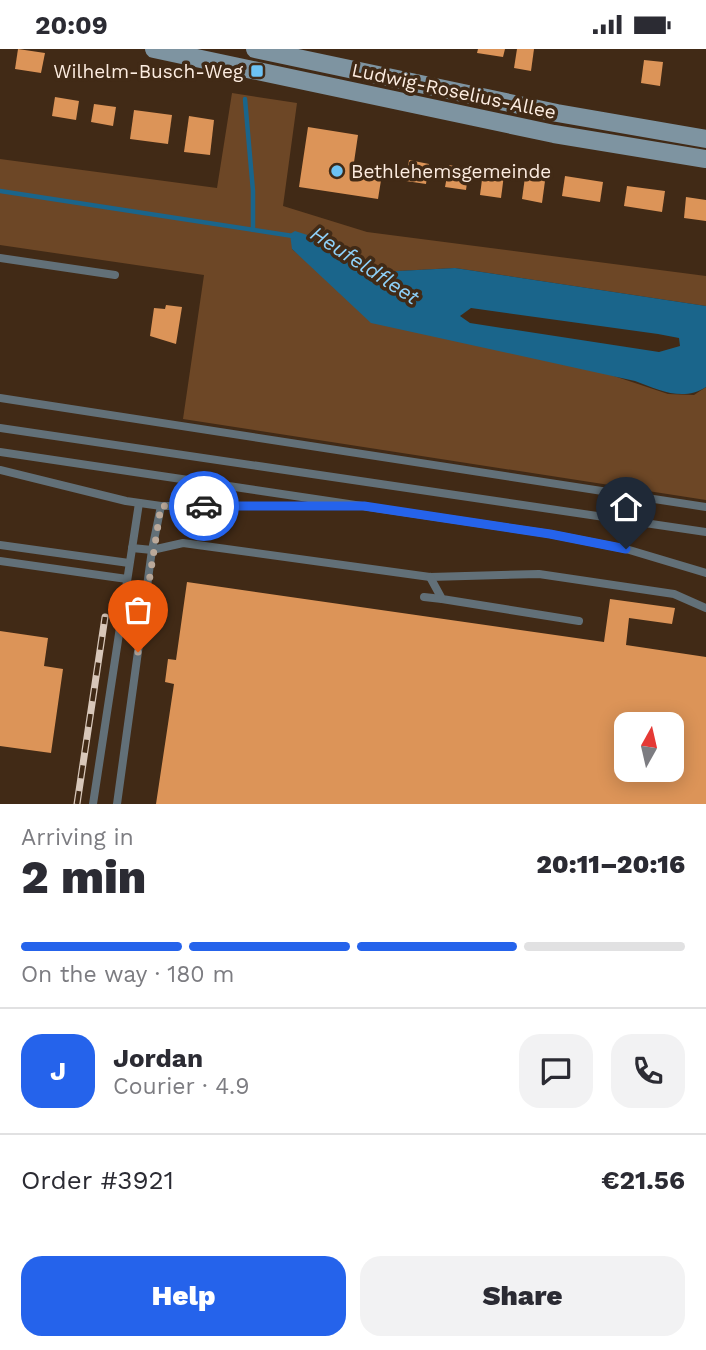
<!DOCTYPE html>
<meta charset="utf-8">
<style>
body{margin:0;font-family:"Work Sans",sans-serif;background:#f2f2f3;color:#2b2b33;height:100vh;display:flex;flex-direction:column;font-size:26px;white-space:nowrap}
*{box-sizing:border-box;margin:0}
p{font-size:23px;color:#7c7c81}
.icon{flex:none;width:38px;height:38px;fill:none;stroke:currentColor;stroke-width:2;stroke-linecap:round;stroke-linejoin:round}
.map{position:relative;height:755px;overflow:hidden}
.drawer{display:flex;flex-direction:column;background:#fff;flex:1}
.drawer>*{flex:none}
.needle{width:46px;rotate:8deg}
.fabs{position:absolute;left:614px;top:663px;display:grid;gap:14px}
.fabs a{display:grid;place-items:center;width:70px;height:70px;border-radius:14px;background:#fff;box-shadow:0 4px 18px #0003;font-size:35px}
.pin{position:absolute;display:grid;place-items:center;width:60px;height:60px;color:#fff;margin:-72px -30px;border-radius:50% 50% 50% 0;rotate:-45deg;box-shadow:0 0 7px #0007}
.pin .icon{rotate:45deg}
.courier{position:absolute;display:grid;place-items:center;width:70px;height:70px;margin:-35px;border:5px solid #2563eb;border-radius:50%;background:#fff;color:#222;box-shadow:0 2px 9px #0007}
.head em{font-style:normal;font-weight:800}
.head div{display:flex;flex-direction:column-reverse}
.head{display:flex;align-items:center;justify-content:space-between;height:119px;padding:0 21px}
h1{font-size:46px;font-weight:800;line-height:52px}
.bar{display:grid;grid-template-columns:repeat(4,1fr);gap:10px 7px;align-content:center;height:84px;padding:0 21px}
.bar i{height:9px;border-radius:5px;background:#e1e1e2}
.bar .active{background:#2563eb}
.bar p{grid-column:span 4}
.line{display:flex;align-items:center;gap:18px;padding:0 21px;border-top:2px solid #e1e1e2}
.line div{flex:1}
.round{display:grid;place-items:center;flex:none;width:74px;height:74px;border-radius:21px;background:#f2f2f3}
.primary-button{display:flex;gap:14px;margin-top:auto;padding:14px 21px}
.primary-button a{flex:1;height:80px;border-radius:21px;background:#2563eb;color:#fff;font-size:28px;font-weight:800;line-height:80px;text-align:center}
.primary-button a+a{background:#f2f2f3;color:#2b2b33}
.status{display:flex;justify-content:space-between;align-items:center;height:49px;padding:0 35px;background:#fff;direction:ltr}
.status svg{height:19px;fill:currentColor}
.map>svg:first-child{display:block}
.green{fill:#6d4726}
.water{fill:#1a658b;fill-rule:evenodd}
.lines{fill:none;stroke-linecap:round;stroke-linejoin:round}
.stream{stroke:#1a658b;stroke-width:4.5}
.building{fill:#dc9458;fill-rule:evenodd}
.lane{stroke:#627078;stroke-width:8}
.secondary{stroke:#7e94a1;stroke-width:18}
.rail-casing{stroke:#d8c7b9;stroke-width:7}
.rail{stroke:#412a16;stroke-width:4.5;stroke-dasharray:13;stroke-linecap:butt}
.done{stroke:#bba99a;stroke-width:7;stroke-dasharray:0 12.6}
.route{stroke:#2563eb;stroke-width:9}
.poi-dot{fill:#6dc2f3;stroke:#412a16;stroke-width:2.5}
.labels{text-anchor:middle;dominant-baseline:central;stroke-width:7;stroke-linejoin:round;paint-order:stroke}
.poi-label{font-size:19px;fill:#fdede1;stroke:#412a16;text-anchor:end}
.street-label{font-size:19px;fill:#fdede1;stroke:#412a16}
.water-label{font-size:21px;font-style:italic;fill:#8ed0f8;stroke:#412a16}
</style>
<div class="status"><b>20:09</b><svg viewBox="0 0 49 12"><path d="M0 12V9h3v3zM5 12V6h3v6zM10 12V3h3v9zM15 12V0h3v12zM26 1h20v11H26zM47 4h2v5h-2z"/></svg></div>
<div class="map">
<svg width="706" height="755" viewBox="0 0 706 755">
<rect width="100%" height="100%" fill="#412a16"/>
<path class="green" d="M232,44L297,54L283,157L367,183L706,227V257L455,219L379,223L335,195L292,200L331,233L668,345L694,346L706,338V451L183,370L204,226L0,196V110L217,139Z"/>
<path class="water" d="M295,182L335,195L379,223L455,219L706,257V338C683,353 659,341 635,332L371,274L292,200L290,185ZM471,259L658,285L679,289L680,297L659,303L470,274L460,267Z"/>
<g class="lines">
<g class="stream">
<path d="M245,50L253,142V181"/>
<path d="M0,142L293,187"/>
</g>
</g>
<g class="building">
<path d="M18,0L45,4L41,24L15,20Z"/>
<path d="M478,0H505L503,8L477,4Z"/>
<path d="M517,0H534L531,22L514,19Z"/>
<path d="M644,11L663,13L660,37L641,34Z"/>
<path d="M55,48L79,52L76,71L52,67Z"/>
<path d="M94,55L116,58L113,77L91,73Z"/>
<path d="M134,61L172,66L168,95L130,90Z"/>
<path d="M189,67L214,71L210,106L184,103Z"/>
<path d="M308,78L358,86L353,120L382,125L378,150L299,138Z"/>
<path d="M409,111L429,115L426,135L406,132Z"/>
<path d="M449,116L469,120L466,141L445,138Z"/>
<path d="M483,123L504,126L501,149L480,146Z"/>
<path d="M565,127L603,133L600,153L562,147Z"/>
<path d="M525,128L545,132L542,154L522,150Z"/>
<path d="M627,137L665,142L662,163L624,157Z"/>
<path d="M686,148L706,151V172L684,169Z"/>
<path d="M166,256L182,258L176,295L150,287L154,259L165,260Z"/>
<path d="M187,533L604,593L610,550L675,559L672,575L629,569L626,596L706,608V755H156L174,635L165,633L168,610L176,611ZM626,676H672V721H626Z"/>
<path d="M0,582L48,589L44,617L63,620L51,704L0,697Z"/>
</g>
<g class="lines">
<g class="lane">
<path d="M0,209L115,226"/>
<path d="M0,349L706,458"/>
<path d="M0,379L706,483"/>
<path d="M0,403L550,485L626,500L706,524"/>
<path d="M0,421L126,452L161,457H336"/>
<path d="M0,496L129,514"/>
<path d="M132,499L152,501L183,494L430,528L539,525L674,545L706,559"/>
<path d="M0,512L127,530"/>
<path d="M430,528L442,550L579,572"/>
<path d="M424,548L442,550"/>
<path d="M93,755L139,454"/>
<path d="M117,755L152,501L161,457"/>
</g>
<g class="secondary">
<path d="M154,0L554,85L706,110"/>
<path d="M255,0L557,64L706,90"/>
</g>
<g class="rail-casing">
<path id="rail" d="M77,755L105,568"/>
</g>
<use href="#rail" class="rail"/>
</g>
<g class="lines">
<path class="done" d="M138,603L161,457H204"/>
<path class="route" d="M204,457H364L550,485L626,500"/>
</g>
<g class="poi-dot">
<rect x="250" y="15" width="14" height="14" rx="3.5"/>
<circle cx="337" cy="122" r="7"/>
</g>
<g class="labels">
<g class="poi-label">
<text x="243" y="22">Wilhelm-Busch-Weg</text>
<text x="351" y="122" text-anchor="start">Bethlehemsgemeinde</text>
</g>
<g class="street-label">
<text transform="translate(454 42) rotate(12)">Ludwig-Roselius-Allee</text>
</g>
<g class="water-label">
<text transform="translate(365 216) rotate(33)">Heufeldfleet</text>
</g>
</g>
</svg>
<div class="fabs">
<a><svg class="needle" viewBox="-14 -14 28 28"><path d="M0-13l5 13h-10z" fill="#e53935"/><path d="M0 13l5-13h-10z" fill="#7c7c81"/></svg></a>
</div>
<div class="pin" style="left:138px;top:603px;background:#ea580c"><svg class="icon" aria-label="bag" viewBox="0 0 24 24"><path d="M5 8h14l-1 12H6zM9 8a3 3 0 0 1 6 0"/></svg></div>
<div class="pin" style="left:626px;top:500px;background:#1f2937"><svg class="icon" aria-label="home" viewBox="0 0 24 24"><path d="M3 11l9-7 9 7M6 9v11h12V9"/></svg></div>
<div class="courier" style="left:204px;top:457px"><svg class="icon" aria-label="car" viewBox="0 0 24 24"><path d="M5 17H2v-5l4-1 3-4h7l3 4 3 1v5h-3M9 17h6M6 11h13"/><circle cx="7" cy="17" r="2"/><circle cx="17" cy="17" r="2"/></svg></div>
</div>
<section class="drawer">
<div class="head"><div><h1>2 min</h1><p>Arriving in</p></div><em>20:11–20:16</em></div>
<div class="bar"><i class="active"></i><i class="active"></i><i class="active"></i><i></i><p>On the way · 180 m</p></div>
<div class="line" style="height:126px"><b class="round" style="background:#2563eb;color:#fff">J</b><div><b>Jordan</b><p>Courier · 4.9</p></div><a class="round"><svg class="icon" aria-label="chat" viewBox="0 0 24 24"><path d="M4 5h16v11H9l-5 4z"/></svg></a><a class="round"><svg class="icon" aria-label="phone" viewBox="0 0 24 24"><path d="M5 4h4l2 5-3 2q2 4 5 5l2-3 5 2v4C11 20 4 13 5 4z"/></svg></a></div>
<div class="line" style="height:91px"><div>Order #3921</div><b>€21.56</b></div>
<div class="primary-button"><a>Help</a><a>Share</a></div>
</section>
